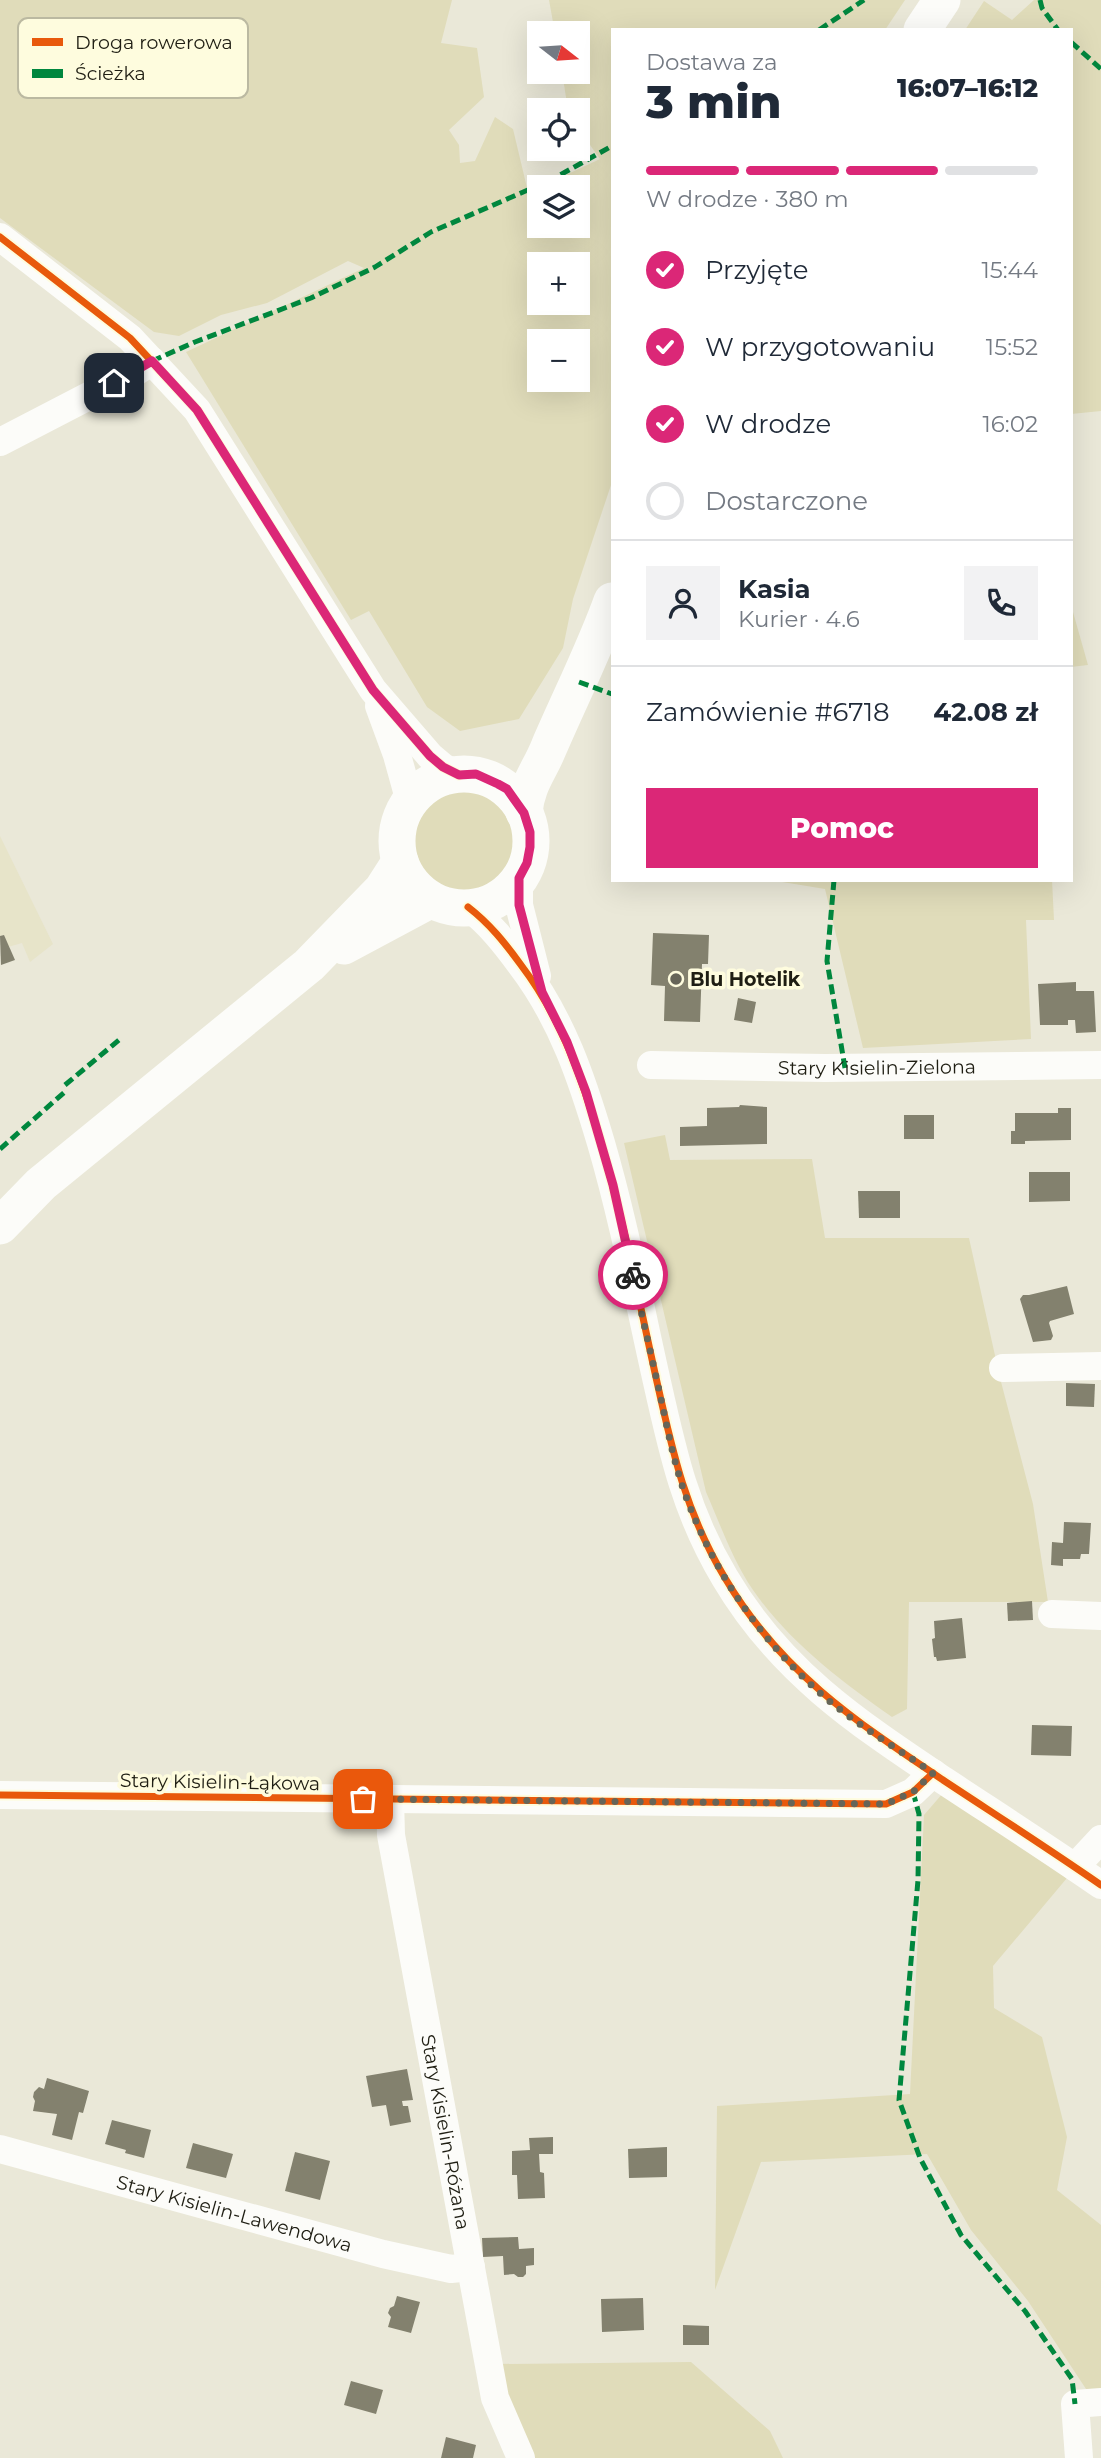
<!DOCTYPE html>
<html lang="pl">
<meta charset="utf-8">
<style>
body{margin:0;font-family:Montserrat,sans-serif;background:#f2f2f3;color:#1f2937;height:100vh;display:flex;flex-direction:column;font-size:26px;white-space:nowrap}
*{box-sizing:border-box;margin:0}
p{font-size:23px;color:#747a83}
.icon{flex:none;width:38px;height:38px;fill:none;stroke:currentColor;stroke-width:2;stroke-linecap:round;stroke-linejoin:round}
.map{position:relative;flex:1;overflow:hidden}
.sheet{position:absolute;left:611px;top:28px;width:462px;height:854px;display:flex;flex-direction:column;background:#fff;border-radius:0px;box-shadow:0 7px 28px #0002}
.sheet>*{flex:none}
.needle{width:46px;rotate:107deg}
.buttons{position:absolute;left:527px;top:21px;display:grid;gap:14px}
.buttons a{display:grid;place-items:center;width:63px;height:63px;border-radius:0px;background:#fff;box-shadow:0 7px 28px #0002;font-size:35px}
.pin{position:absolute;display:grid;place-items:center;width:60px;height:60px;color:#fff;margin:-30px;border-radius:14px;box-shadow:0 4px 10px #0006}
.courier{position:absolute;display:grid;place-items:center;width:70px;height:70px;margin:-35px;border:5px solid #db2777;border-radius:50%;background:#fff;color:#222;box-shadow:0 2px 9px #0007}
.headline em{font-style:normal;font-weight:800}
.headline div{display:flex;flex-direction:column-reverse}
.headline{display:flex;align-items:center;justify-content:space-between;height:119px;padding:0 35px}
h1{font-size:46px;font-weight:800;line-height:52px}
.bar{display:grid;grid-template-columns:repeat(4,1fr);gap:10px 7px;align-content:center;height:84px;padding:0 35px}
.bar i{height:9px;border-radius:5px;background:#e0e1e3}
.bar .active{background:#db2777}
.bar p{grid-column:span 4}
.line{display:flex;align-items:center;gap:18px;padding:0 35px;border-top:2px solid #e0e1e3}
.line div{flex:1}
.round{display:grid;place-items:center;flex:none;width:74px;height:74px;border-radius:0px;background:#f2f2f3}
ol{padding:0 35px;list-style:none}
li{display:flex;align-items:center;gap:21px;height:77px}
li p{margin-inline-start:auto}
li .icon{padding:7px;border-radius:50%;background:#db2777;color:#fff;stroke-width:4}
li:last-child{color:#747a83}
li i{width:38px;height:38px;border:4px solid #e0e1e3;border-radius:50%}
.button{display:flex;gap:14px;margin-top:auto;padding:14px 35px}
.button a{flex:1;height:80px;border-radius:0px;background:#db2777;color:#fff;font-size:28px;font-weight:800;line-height:80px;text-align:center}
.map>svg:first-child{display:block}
.built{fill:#e7e4c9}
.green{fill:#e0dcba;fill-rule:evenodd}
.building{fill:#83816e}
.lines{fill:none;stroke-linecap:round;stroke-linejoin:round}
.minor{stroke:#fcfcf9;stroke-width:28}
.major{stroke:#fcfcf9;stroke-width:37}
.quiet{stroke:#00873e;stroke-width:5;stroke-dasharray:10 5;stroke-linecap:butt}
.cycleway-casing{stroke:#fefcde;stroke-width:11}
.cycleway{stroke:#e8590c;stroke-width:7}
.done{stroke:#666558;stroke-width:7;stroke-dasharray:0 12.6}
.route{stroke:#db2777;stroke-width:9}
.poi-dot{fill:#666558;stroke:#fefcde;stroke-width:2.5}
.labels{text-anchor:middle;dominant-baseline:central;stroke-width:7;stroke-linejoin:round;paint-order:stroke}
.poi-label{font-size:19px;font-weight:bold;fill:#1f1e13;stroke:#fefcde;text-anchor:start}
.street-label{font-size:19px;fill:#1f1e13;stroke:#fefcde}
.key{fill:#fefcde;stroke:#bbb9a1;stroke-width:2}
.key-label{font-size:19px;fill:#1f1e13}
</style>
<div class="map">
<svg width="1101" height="2458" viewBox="0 0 1101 2458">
<rect width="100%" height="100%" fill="#eae8d8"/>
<path class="built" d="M0,836L53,944L30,962L22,943L8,947L4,935L0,936Z"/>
<g class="green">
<path d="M0,0H452L441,43L477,48L484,97L449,130L459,145L460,163L475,161L495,117L513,129L528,192L539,188V226H578V187H540L600,159L578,128V110H568L562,72H578V33H555L549,0H905L885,30H612V482L573,599L563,648L519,719L460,731L427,707L369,611L351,620L186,352L364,268L348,261L267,303L221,315L179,336L154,332L0,218ZM578,264V303H539V264ZM578,341V380H539V341Z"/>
<path d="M1034,0H1101V411L1071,414V30H965L984,1L1012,20Z"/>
<path d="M1071,605L1088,665L1071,667Z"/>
<circle cx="466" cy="840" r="53"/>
<path d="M770,880H1052L1054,920H1026L1031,1039L863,1048L825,889Z"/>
<path d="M665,1135L670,1160L812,1159L825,1238H969L1000,1378L1033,1504L1048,1602H909L907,1709L892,1717C841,1681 789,1642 753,1590C733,1561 720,1524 706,1492L624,1143Z"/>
<path d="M943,1793L1067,1878L993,1966L994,2008L1042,2037L1067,2137L1057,2190L1101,2225V2391L1088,2392L1028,2301L971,2230L927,2154L761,2162L715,2290L717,2106L910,2094L924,1815Z"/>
<path d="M691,2362L770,2431L783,2458H534L503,2392L497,2364Z"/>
</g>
<g class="building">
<path d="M653,933L709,935L708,964H702L700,1022L664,1021L665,986L651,985Z"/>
<path d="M4,935L15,960L1,965L0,936Z"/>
<path d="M1076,982V991H1094L1096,1032L1076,1033L1075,1020H1068V1025H1040L1038,984Z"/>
<path d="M738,998L756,1002L752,1023L734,1020Z"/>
<path d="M740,1105L767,1107V1144L680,1146V1127L707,1126V1108L739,1107Z"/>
<path d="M1058,1108H1071V1140L1025,1141V1144H1011V1131H1015V1113H1058Z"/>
<rect x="904" y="1115" width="30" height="24"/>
<path d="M1029,1172H1070V1201L1029,1202Z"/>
<path d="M858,1191H900V1218H859Z"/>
<path d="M1067,1286L1074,1314L1050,1321L1049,1323L1053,1336L1051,1340L1033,1342L1020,1299L1023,1295H1029Z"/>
<path d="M1066,1383L1095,1384L1094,1407L1066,1406Z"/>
<path d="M1064,1522L1091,1523L1089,1554H1081L1080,1559H1063V1566L1051,1565L1052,1542L1063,1543Z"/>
<path d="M1032,1601L1033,1620L1008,1621L1007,1603Z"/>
<path d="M962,1618L966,1658L937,1661L936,1657H934L932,1639L935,1638L934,1621Z"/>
<path d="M1032,1725L1072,1726L1071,1756L1031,1755Z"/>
<path d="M407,2069L413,2100L402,2101L403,2106H408L411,2122L390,2126L386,2105L372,2107L366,2076Z"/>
<path d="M47,2078L89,2091L83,2113L79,2112L72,2140L52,2135L57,2114L33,2111L35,2101L33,2097L34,2092L39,2087L44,2089Z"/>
<path d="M112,2120L151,2130L144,2158L125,2153L126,2150L105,2144Z"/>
<path d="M553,2137V2154H539L540,2172L544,2173L545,2198L518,2199L517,2175H512V2151L530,2150L529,2138Z"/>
<path d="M193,2143L233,2154L226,2178L186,2168Z"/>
<path d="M667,2147V2177L629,2178L628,2149Z"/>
<path d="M295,2152L330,2161L320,2200L285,2191Z"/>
<path d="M518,2237L519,2249L534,2248V2265L526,2266V2274L523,2277H518L514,2274L504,2275L503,2256L483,2257L482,2238Z"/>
<path d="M397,2296L420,2302L411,2333L388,2327L391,2317L388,2313L390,2308L394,2306Z"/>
<path d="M643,2298L644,2330L602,2332L601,2299Z"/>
<path d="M683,2325L709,2326V2345H683Z"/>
<path d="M351,2381L383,2390L376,2414L344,2405Z"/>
<path d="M446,2437L476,2445L473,2458H441Z"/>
</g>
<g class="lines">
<g class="minor">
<path d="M0,237L130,338L197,410L373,690L430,756L443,767L459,775"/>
<path d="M0,442L137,371L152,361"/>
<path d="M379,706L397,755L410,802"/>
<path d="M519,878V905L537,976"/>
<path d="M468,907C490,924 505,943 521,965C562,1019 582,1079 601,1143C624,1222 639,1302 657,1382C673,1454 686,1513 725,1578C780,1671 855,1721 943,1780C996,1815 1049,1849 1101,1885"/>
<path id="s1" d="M651,1065L825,1068L1101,1065"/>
<path d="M1003,1368L1101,1366"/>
<path d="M1052,1614L1101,1616"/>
<path d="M0,1795L886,1804L913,1792L933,1773"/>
<path id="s2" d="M390,1799L391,1835L495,2398L521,2458"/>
<path d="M1075,1867L1101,1839"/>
<path id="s3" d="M0,2149L383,2254L451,2269L471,2267"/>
<path d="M1079,2458L1075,2404L1101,2402"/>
</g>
<g class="major">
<path d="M922,30L942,0"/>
<circle cx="464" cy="841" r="67"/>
<path d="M524,812C527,783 539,772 549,747C570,698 594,651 612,601"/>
<path d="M344,946L430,900"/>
<path d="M0,1226L41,1184L309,965L382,890L400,862"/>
</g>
<g class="quiet">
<path d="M1040,0L1042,8L1058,30"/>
<path d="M819,30L864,0"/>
<path d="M1071,42L1101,69"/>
<path d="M152,361L195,342L311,298L375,267L431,232L551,180L612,146"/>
<path d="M579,682L612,694"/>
<path d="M834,880L827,961L845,1068"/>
<path d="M65,1085L119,1040"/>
<path d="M0,1149L67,1090"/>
<path d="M913,1792L919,1814L918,1880L899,2100L920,2158L961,2235L1025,2311L1072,2379L1075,2404"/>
</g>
<g class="cycleway-casing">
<g id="cycleway">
<path d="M0,237L130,338L197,410L373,690L430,756L443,767L459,775"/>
<path d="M468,907C490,924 505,943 521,965C562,1019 582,1079 601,1143C624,1222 639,1302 657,1382C673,1454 686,1513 725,1578C780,1671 855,1721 943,1780C996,1815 1049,1849 1101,1885"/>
<path d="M0,1795L886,1804L913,1792L933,1773"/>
</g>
</g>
<use href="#cycleway" class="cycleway"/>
</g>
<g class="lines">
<path class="done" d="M363,1799L886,1804L913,1792L933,1773C895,1747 854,1723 820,1693C763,1642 718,1578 690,1507C676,1473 669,1436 661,1399C652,1358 642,1316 633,1275"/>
<path class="route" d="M114,383L152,361L197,410L373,690L430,756L443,767L459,775L476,774L498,784L507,789L524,813L530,832V847L527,863L519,878V905L542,992L567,1042L586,1092L613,1185L633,1275"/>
</g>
<circle class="poi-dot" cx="676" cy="979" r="7"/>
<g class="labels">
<g class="poi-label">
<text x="690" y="979">Blu Hotelik</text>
</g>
<g class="street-label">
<text stroke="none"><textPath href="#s1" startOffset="226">Stary Kisielin-Zielona</textPath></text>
<text transform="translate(220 1782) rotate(1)">Stary Kisielin-Łąkowa</text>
<text stroke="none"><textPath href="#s2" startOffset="338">Stary Kisielin-Różana</textPath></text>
<text stroke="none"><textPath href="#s3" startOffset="243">Stary Kisielin-Lawendowa</textPath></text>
</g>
</g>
<rect x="18" y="18" width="230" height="80" rx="10" class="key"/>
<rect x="32" y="38" width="31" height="8" fill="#e8590c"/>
<rect x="32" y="69" width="31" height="9" fill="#00873e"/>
<g class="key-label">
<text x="75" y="49">Droga rowerowa</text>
<text x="75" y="80">Ścieżka</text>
</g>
</svg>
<div class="buttons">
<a><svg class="needle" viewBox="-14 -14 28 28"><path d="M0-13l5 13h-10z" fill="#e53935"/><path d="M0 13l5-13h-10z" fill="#747a83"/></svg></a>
<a><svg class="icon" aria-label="locate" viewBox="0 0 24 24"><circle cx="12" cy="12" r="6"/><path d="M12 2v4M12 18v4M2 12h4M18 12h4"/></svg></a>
<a><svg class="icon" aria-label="layers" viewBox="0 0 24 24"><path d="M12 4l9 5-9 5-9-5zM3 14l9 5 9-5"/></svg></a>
<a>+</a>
<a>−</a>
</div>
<div class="pin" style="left:363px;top:1799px;background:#ea580c"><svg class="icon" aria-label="bag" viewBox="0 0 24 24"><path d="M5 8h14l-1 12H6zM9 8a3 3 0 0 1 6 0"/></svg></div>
<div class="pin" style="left:114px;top:383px;background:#1f2937"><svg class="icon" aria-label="home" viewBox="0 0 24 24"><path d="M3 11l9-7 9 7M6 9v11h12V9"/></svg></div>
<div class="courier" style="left:633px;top:1275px"><svg class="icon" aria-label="bike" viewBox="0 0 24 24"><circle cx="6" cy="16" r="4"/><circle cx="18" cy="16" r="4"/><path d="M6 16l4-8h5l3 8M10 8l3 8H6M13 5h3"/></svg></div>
<section class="sheet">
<div class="headline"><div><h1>3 min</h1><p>Dostawa za</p></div><em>16:07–16:12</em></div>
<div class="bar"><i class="active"></i><i class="active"></i><i class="active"></i><i></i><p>W drodze · 380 m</p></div>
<ol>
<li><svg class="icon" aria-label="check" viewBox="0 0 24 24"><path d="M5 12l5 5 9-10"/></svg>Przyjęte<p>15:44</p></li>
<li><svg class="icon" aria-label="check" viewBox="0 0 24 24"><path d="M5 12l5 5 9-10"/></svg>W przygotowaniu<p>15:52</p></li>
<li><svg class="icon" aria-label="check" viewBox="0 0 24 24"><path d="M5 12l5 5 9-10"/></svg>W drodze<p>16:02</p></li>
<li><i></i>Dostarczone</li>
</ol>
<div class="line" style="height:126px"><a class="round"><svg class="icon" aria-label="person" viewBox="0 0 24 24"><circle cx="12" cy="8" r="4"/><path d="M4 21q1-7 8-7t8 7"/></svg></a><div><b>Kasia</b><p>Kurier · 4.6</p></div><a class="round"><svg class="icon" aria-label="phone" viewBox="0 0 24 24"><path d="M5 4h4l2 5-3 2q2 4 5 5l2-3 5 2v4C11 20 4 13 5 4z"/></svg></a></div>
<div class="line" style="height:91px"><div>Zamówienie #6718</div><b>42.08 zł</b></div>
<div class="button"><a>Pomoc</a></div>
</section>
</div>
